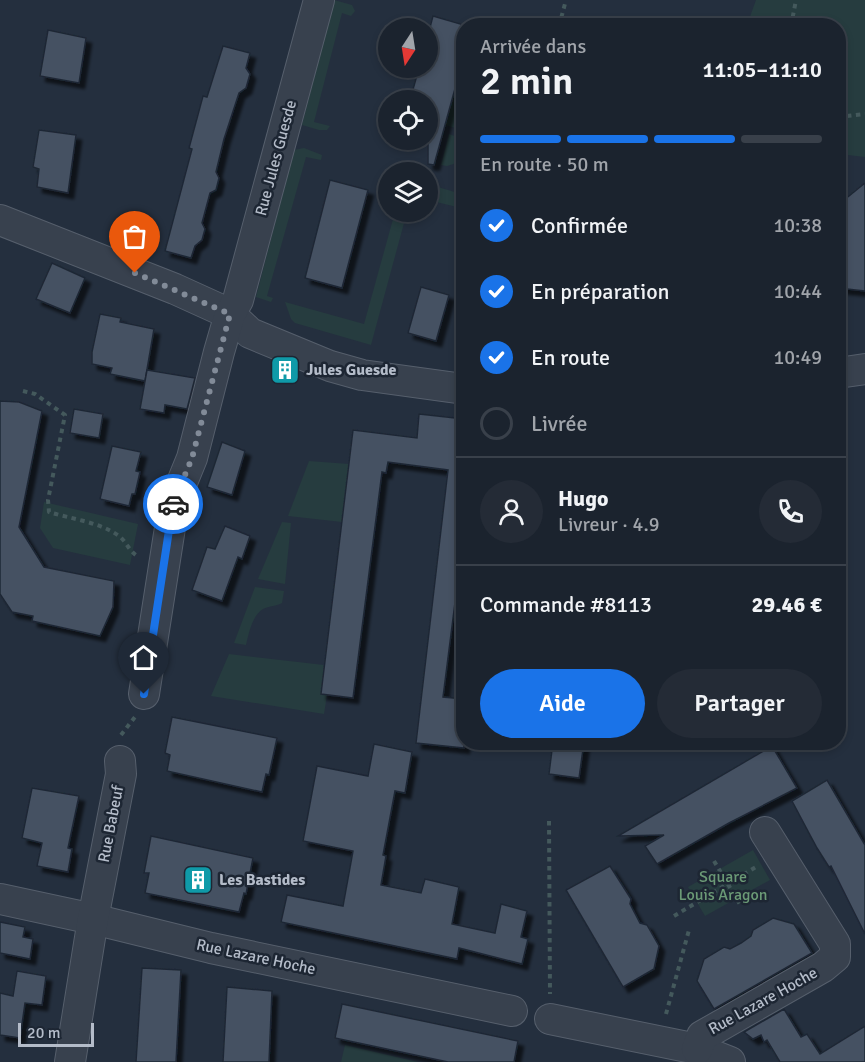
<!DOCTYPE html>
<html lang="fr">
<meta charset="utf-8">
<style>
body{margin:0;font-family:Signika,sans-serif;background:#242b36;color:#f1f3f6;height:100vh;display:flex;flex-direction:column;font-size:22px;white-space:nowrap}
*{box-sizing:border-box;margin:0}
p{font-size:20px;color:#a0a4aa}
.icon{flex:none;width:33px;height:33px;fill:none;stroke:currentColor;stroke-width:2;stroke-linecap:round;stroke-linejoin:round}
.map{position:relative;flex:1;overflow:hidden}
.drawer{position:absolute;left:456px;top:18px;width:390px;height:732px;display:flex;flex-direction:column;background:#1b232e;border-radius:24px;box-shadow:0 3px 9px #0003,0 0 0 2px #39404a}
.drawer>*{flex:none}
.needle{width:39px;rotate:192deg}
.controls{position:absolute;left:378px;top:18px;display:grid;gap:12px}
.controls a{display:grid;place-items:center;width:60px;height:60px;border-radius:50%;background:#1b232e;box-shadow:0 3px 9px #0003,0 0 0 2px #39404a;font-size:30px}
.scale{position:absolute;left:18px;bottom:15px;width:76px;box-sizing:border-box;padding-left:6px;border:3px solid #b4bcc9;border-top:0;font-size:16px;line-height:21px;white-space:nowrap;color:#b4bcc9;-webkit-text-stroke:4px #1d2633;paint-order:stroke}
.pin{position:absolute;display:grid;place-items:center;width:51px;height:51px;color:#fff;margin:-62px -26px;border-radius:50% 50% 50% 0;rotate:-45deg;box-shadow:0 0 6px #0007}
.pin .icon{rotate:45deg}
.courier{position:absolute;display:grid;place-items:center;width:60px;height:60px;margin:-30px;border:4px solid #1a73e8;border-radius:50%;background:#fff;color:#222;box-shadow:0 2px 8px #0007}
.headline em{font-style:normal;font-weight:600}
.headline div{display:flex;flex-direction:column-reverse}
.headline{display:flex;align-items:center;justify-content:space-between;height:102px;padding:0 24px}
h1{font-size:39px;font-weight:600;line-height:45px}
.bar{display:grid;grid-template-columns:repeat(4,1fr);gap:9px 6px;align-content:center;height:72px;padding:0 24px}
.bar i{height:8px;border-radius:4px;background:#39404a}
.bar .selected{background:#1a73e8}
.bar p{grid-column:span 4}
.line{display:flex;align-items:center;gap:15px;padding:0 24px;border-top:2px solid #39404a}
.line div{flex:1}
.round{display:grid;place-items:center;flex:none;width:63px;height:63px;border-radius:32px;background:#242b36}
ol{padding:0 24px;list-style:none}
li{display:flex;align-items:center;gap:18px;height:66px}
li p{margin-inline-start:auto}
li .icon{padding:6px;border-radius:50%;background:#1a73e8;color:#fff;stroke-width:4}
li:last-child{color:#a0a4aa}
li i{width:33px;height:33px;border:3px solid #39404a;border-radius:50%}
.action{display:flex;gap:12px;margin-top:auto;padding:12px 24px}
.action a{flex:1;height:69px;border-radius:36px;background:#1a73e8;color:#fff;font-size:24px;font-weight:600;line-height:69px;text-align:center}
.action a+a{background:#242b36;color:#f1f3f6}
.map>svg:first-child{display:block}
.green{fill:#263c3f}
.building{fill:#455162;stroke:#1f2835;stroke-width:1.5;filter:url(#shadow)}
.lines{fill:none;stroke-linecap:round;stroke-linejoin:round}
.minor-casing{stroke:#565f6c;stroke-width:32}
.path{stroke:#44595c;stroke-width:4;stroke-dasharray:4.5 4.5;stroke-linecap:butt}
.minor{stroke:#38414e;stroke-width:30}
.done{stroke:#828b98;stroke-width:6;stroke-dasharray:0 10.8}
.route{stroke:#1a73e8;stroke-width:8}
.labels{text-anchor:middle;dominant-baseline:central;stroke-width:5;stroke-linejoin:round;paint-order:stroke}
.street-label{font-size:16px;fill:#b4bcc9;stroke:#1d2633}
.poi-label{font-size:16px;font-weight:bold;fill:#b4bcc9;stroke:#1d2633;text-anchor:start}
.park-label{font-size:16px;fill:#6b9a76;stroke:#1d2633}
</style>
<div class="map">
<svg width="865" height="1062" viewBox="0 0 865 1062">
<defs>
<filter id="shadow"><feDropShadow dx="5.5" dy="5.5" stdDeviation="1.5" flood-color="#0009"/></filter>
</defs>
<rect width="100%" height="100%" fill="#242f3e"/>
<g class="green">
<path d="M334,0L352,5L355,11L351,16L342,13L314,122L330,126L327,130H319L302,125Z"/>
<path d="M756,0H865V157L839,154L838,26L747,25Z"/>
<path d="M463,56V130L445,125Z"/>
<path d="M449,134L463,139V161L447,166L441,165Z"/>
<path d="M304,148L322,155L321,160L306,157L267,296L273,298L271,302L256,297L294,150Z"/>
<path d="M428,184L458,193L461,208L428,200Z"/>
<path d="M395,212H407L371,345L295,323L291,319L285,302L364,324Z"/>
<path d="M309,461L349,464L342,522L288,516Z"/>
<path d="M44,502L138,524L130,565L53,548L40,528Z"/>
<path d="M282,522L291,523L285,584L258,579Z"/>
<path d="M255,587L284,591L282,603C277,606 269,606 263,609C252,616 249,633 246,645L234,643Z"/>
<path d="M229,654L324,665L321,693L327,695L324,714L211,696Z"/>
<path d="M753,850L770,880L705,916L688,887Z"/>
<path d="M345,1045L418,1062H341Z"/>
</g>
<g class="building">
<path d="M433,16L464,25V56L434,165L428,164V100H410L419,68H428V35Z"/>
<path d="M48,30L86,38L79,83L40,76Z"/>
<path d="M223,46L250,53L246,68L250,74L246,88L239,93L224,139L216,172L219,178L216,190L210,193L202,223L205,229L202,240L195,246L191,258L165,251L192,149L189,148L203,96L207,97Z"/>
<path d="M39,130L76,135L68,193L37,187L39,169L33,167Z"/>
<path d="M330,180L368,190L342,288L305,278Z"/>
<path d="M865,183V291L838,288V205Z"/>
<path d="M52,263L85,278L70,313L36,299Z"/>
<path d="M421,287L449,295L436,341L408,333Z"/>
<path d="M100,314L121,318L120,322L154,329L145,381L110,374L112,368L92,364V352Z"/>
<path d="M147,370L195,378L187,409L165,405L164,413L140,409Z"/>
<path d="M0,401L19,402L42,411L19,527L44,567L114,581L113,607L100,636L32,621L33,616L12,612L0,594Z"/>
<path d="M74,409L103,414L99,438L70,433Z"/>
<path d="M419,414L464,419V532L443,697L464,699V748L416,743L448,470L388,462L386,473L382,472L353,698L321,694L353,430L417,438Z"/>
<path d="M222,442L245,451L232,495L207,487Z"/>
<path d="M112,446L141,452L136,471L140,472L135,494H132L129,506L100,499Z"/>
<path d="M225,526L250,536L242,559L238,557L222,601L192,590L207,547L215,549Z"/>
<path d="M172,717L277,738L269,775L266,774L262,792L167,771L170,755L165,753Z"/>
<path d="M553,742H584L579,778L549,774Z"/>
<path d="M374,744L412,752L405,793L395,791L383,855L386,856L381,885L421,893L425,879L459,887L452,924L495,933L501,904L527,911L521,937L528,939L522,964L459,948L457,959L281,922L287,895L343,906L353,851L303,841L317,766L368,776Z"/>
<path d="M772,746L797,788L729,823L657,864L645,846L664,835L618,836Z"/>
<path d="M827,780L865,845V934L831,866L829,867L817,848L792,801Z"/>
<path d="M32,788L79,796L68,848L72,849L68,872L37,866L42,843L22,838Z"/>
<path d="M151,836L253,858L246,894L244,893L239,912L145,893L149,873H144Z"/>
<path d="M610,866L631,899L630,904L640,923L647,925L659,946L654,969L623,987L566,890Z"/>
<path d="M773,918L794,924L812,953L714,1009L697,981L704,959L724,947L730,949L741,943L751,936L753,930Z"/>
<path d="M0,922L25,927L23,937L33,939L30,959L0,953Z"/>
<path d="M142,968L181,970L176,1062H136Z"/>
<path d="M17,971L46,976L42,1005L25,1003L20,1038L0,1035V993L13,996Z"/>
<path d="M227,987L272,991L269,1062H223Z"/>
<path d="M342,1004L518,1041L514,1062H448L335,1038Z"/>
<path d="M784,1009L801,1037L807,1034L820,1054L865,1026V1062H780L767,1040L764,1042L761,1035L753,1039L744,1032Z"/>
</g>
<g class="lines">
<g class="minor-casing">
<g id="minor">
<path d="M0,220L175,289L230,314L250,333L330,366L362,375L464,389"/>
<path d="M838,373L865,369"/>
<path d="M144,694L174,502L192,458L219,352L230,314L238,300L319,0"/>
<path d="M0,899L93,919L211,948L512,1011"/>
<path d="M550,1019L697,1049L730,1062"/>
<path d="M697,1049L702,1036L823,967L835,957V944L765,832"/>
<path d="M70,1062L93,919L121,774L120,761"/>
</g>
</g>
<g class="path">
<path d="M559,26L566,0"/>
<path d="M791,26L796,0"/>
<path d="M838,117L865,114"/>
<path d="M23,391L35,394L65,415L48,500L49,512C71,519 100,522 119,536C127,542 129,552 139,557"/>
<path d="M121,735L135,717"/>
<path d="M549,821L550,994"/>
<path d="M714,861L741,906"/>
<path d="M674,916L756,867"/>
<path d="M666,1014L689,930"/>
</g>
<use href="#minor" class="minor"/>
</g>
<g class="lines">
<path class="done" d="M135,273L230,314L192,458L173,504"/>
<path class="route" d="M144,694L173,504"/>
</g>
<defs>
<g id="building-square" transform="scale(1.5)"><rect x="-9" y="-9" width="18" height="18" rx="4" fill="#0f9aa8" stroke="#1d2633"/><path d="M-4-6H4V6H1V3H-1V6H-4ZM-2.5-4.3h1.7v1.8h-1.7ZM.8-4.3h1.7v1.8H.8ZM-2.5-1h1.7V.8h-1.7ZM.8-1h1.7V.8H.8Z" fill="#fff"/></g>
</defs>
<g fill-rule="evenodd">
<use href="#building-square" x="285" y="370"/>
<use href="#building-square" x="198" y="880"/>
</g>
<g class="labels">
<g class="street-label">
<text transform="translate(276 158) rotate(-75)">Rue Jules Guesde</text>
<text transform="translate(111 824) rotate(-79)">Rue Babeuf</text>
<text transform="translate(256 957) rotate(12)">Rue Lazare Hoche</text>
<text transform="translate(763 1001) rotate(-29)">Rue Lazare Hoche</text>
</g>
<g class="poi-label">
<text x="306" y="370">Jules Guesde</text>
<text x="219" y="880">Les Bastides</text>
</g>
<g class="park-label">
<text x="723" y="877">Square<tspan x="723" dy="18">Louis Aragon</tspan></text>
</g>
</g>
</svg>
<div class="controls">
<a><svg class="needle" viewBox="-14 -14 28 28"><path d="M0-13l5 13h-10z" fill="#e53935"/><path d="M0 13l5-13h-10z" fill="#a0a4aa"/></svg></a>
<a><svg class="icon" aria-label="locate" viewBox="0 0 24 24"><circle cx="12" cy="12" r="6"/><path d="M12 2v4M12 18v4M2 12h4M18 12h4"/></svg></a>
<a><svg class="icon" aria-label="layers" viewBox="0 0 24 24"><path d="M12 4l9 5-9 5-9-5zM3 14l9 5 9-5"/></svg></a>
</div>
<div class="scale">20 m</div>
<div class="pin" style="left:135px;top:273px;background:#ea580c"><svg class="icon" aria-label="bag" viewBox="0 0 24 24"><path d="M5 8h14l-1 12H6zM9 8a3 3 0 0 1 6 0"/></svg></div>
<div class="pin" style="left:144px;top:694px;background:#1f2937"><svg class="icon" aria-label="home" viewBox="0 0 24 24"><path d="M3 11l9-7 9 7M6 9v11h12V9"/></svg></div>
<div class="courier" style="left:173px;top:504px"><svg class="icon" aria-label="car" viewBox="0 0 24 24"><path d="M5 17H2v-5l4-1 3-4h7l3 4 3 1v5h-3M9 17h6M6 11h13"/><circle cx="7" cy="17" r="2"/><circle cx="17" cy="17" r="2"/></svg></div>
<section class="drawer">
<div class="headline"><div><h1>2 min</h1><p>Arrivée dans</p></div><em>11:05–11:10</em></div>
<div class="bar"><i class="selected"></i><i class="selected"></i><i class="selected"></i><i></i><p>En route · 50 m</p></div>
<ol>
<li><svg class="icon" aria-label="check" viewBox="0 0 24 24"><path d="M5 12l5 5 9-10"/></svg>Confirmée<p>10:38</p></li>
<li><svg class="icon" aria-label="check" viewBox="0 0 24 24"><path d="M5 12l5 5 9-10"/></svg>En préparation<p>10:44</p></li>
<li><svg class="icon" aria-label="check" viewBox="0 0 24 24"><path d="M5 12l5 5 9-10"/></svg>En route<p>10:49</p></li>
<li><i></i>Livrée</li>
</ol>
<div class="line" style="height:108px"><a class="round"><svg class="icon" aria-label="person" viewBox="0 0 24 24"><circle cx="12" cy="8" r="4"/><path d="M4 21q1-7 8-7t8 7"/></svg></a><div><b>Hugo</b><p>Livreur · 4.9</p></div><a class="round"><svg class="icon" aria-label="phone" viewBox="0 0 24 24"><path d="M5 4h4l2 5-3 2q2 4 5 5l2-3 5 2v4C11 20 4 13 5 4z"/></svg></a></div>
<div class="line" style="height:78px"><div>Commande #8113</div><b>29.46 €</b></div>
<div class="action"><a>Aide</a><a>Partager</a></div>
</section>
</div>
